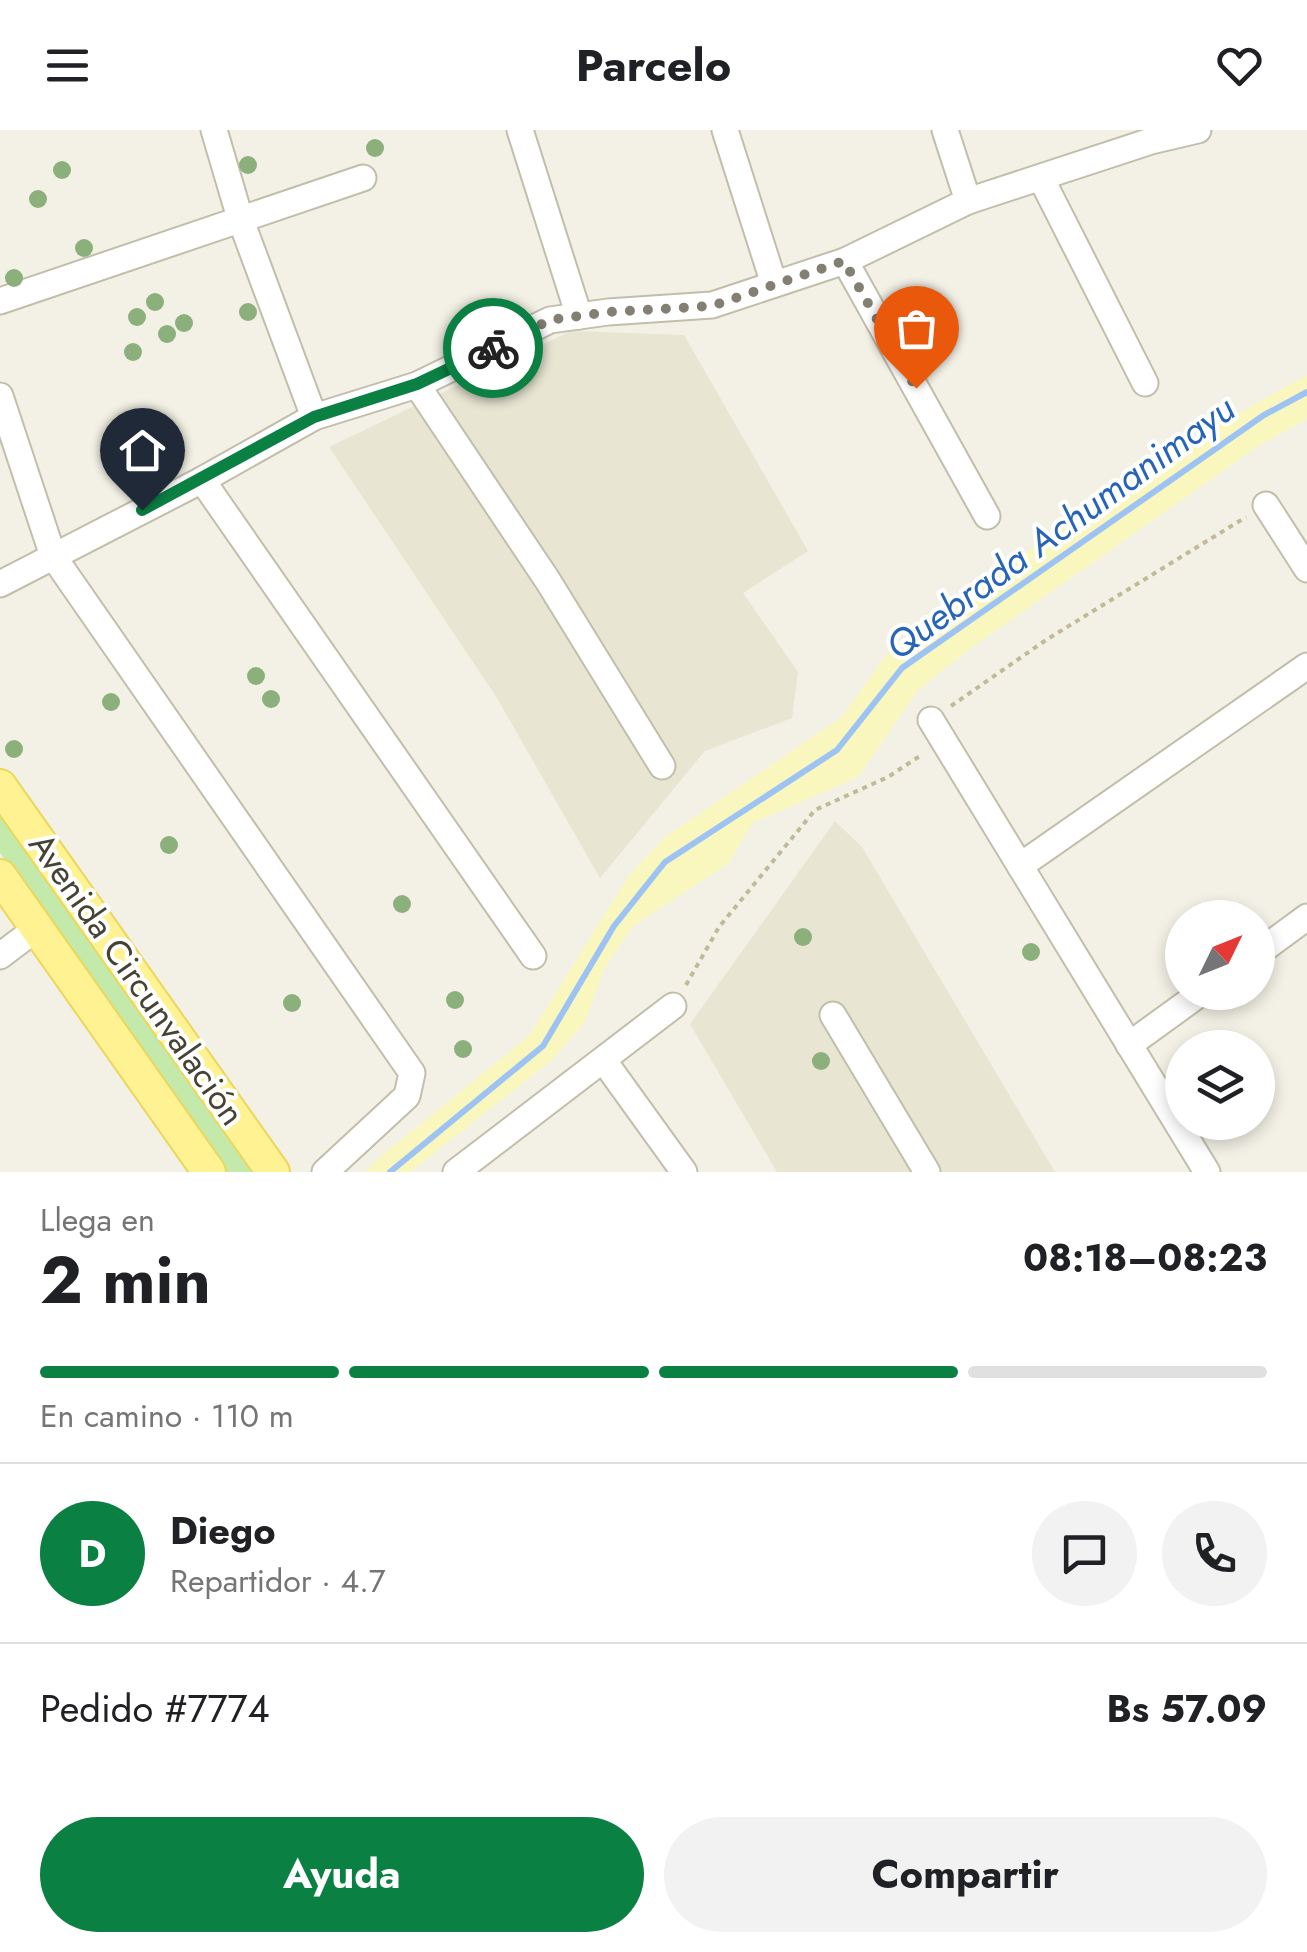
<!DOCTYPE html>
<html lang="es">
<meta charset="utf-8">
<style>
body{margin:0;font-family:Jost,sans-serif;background:#f2f2f2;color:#202124;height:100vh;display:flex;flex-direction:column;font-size:38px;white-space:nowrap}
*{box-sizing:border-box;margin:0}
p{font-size:32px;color:#757577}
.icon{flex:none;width:55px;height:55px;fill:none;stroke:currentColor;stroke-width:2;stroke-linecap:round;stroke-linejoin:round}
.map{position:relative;height:1042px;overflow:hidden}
.panel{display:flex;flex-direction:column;background:#fff;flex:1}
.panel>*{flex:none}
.needle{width:65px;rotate:47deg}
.tools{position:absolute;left:1165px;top:770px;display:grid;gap:20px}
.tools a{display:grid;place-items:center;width:110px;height:110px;border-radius:50%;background:#fff;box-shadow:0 5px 15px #0003;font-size:50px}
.pin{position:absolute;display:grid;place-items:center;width:85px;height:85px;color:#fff;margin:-102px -42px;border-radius:50% 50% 50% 0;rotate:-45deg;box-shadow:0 0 10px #0007}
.pin .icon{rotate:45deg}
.courier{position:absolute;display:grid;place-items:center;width:100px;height:100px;margin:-50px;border:8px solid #0b8043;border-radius:50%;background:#fff;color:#222;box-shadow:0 2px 12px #0007}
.summary em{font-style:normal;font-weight:700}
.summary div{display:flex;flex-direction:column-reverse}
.summary{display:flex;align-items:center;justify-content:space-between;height:170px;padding:0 40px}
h1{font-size:65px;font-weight:700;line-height:75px}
.bar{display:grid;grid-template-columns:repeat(4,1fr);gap:15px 10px;align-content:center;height:120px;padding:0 40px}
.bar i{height:12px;border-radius:8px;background:#e0e0e0}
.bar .selected{background:#0b8043}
.bar p{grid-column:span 4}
.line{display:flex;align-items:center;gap:25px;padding:0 40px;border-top:2px solid #e0e0e0}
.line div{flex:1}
.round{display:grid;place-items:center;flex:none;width:105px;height:105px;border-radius:52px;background:#f2f2f2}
.action{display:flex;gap:20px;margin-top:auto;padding:20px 40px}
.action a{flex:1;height:115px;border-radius:60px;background:#0b8043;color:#fff;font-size:40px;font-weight:700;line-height:115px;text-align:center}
.action a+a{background:#f2f2f2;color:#202124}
header{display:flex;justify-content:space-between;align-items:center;height:130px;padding:0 40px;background:#fff;font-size:45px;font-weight:700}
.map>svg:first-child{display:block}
.residential{fill:#e8e5d3}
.green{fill:#c4eaab}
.sand{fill:#faf7be}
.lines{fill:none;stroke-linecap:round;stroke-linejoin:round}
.stream{stroke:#9dc3f4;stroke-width:6}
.minor-casing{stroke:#c2beaa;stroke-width:29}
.major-casing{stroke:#ead75c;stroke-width:36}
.path{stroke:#c2ba97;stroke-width:4;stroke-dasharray:5 5;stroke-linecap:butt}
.minor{stroke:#fff;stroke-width:25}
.major{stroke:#fff292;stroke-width:32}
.tree{fill:#8cb07b}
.done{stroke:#837f72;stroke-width:10;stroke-dasharray:0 18}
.route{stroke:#0b8043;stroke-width:12}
.labels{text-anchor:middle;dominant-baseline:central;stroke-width:8;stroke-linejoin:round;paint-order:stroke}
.street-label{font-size:35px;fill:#464234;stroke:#fff}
.water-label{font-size:38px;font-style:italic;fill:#2764b8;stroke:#fff}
</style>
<header><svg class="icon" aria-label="menu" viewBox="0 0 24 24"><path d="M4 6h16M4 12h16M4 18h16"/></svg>Parcelo<svg class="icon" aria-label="heart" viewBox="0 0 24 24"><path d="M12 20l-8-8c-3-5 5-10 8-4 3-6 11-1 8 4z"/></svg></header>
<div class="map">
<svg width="1307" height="1042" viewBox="0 0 1307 1042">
<rect width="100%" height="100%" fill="#f3f1e5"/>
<g class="residential">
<path d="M571,201L684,205L808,421L743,463L798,542L792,588L705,621L600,748L497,568L329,317Z"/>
<path d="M835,691L862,717L1055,1042H777L690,894Z"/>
</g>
<path class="green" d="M0,676L261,1042H225L0,723Z"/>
<path class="sand" d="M1307,245V289L1260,315L971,518L918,560L858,647L752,693L729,733L633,796L604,839L585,892L552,930L410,1042H365L381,1026L529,906L629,746L664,708L842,587L893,516L1169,323Z"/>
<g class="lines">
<path class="stream" d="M390,1042L543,916L614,796L665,732L837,620L902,538L1264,285L1307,262"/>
<g class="minor-casing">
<g id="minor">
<path d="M214,0L240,88L314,287"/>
<path d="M520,0L579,186"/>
<path d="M725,0L774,154"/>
<path d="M945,0L968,71"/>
<path d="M1041,48L1145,253"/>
<path d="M845,131L987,386"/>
<path d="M0,171L363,48"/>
<path d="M417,255L548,451L662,636"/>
<path d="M0,266L53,426L412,943L407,966L325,1042"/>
<path d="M202,350L533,826"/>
<path d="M1266,375L1307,439"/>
<path d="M0,454L202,350L314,287L417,255L550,190L608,182L712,175L845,131L968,71L1151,11L1198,0"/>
<path d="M931,590L1207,1042"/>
<path d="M1020,736L1307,536"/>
<path d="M1258,823L1307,787"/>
<path d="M0,826L37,798"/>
<path d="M833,885L927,1042"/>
<path d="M1129,915L1202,862"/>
<path d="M604,931L684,1042"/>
<path d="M456,1042L673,876"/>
</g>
</g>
<g class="major-casing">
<g id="major">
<path d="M0,656L273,1042"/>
<path d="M0,746L209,1042"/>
</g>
</g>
<g class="path">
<path d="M951,576L1046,510L1246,387"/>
<path d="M686,855L719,797L815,680L888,647L923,624"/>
</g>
<use href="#minor" class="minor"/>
<use href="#major" class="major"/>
</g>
<g class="tree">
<circle cx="375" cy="18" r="9"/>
<circle cx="248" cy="35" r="9"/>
<circle cx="62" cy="40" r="9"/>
<circle cx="38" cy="69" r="9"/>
<circle cx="84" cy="118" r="9"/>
<circle cx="14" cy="148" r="9"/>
<circle cx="155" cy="172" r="9"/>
<circle cx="248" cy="182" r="9"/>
<circle cx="137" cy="187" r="9"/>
<circle cx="184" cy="193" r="9"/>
<circle cx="167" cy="204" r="9"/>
<circle cx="133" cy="222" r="9"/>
<circle cx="256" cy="546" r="9"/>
<circle cx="271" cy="569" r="9"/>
<circle cx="111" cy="572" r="9"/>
<circle cx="14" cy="619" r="9"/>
<circle cx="169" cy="715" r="9"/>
<circle cx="402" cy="774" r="9"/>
<circle cx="803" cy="807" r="9"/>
<circle cx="1031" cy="822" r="9"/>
<circle cx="455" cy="870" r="9"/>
<circle cx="292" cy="873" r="9"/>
<circle cx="463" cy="919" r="9"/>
<circle cx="821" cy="931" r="9"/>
</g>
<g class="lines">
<path class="done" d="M493,218L550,190L608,182L712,176L844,131L916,258"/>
<path class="route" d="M142,380L314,287L417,254L493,218"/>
</g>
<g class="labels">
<g class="street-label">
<text transform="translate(137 849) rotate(55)">Avenida Circunvalación</text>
</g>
<g class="water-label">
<text transform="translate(1060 397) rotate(-36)">Quebrada Achumanimayu</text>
</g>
</g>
</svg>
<div class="tools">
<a><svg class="needle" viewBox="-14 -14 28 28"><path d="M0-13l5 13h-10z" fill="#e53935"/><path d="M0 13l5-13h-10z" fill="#757577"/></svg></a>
<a><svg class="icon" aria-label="layers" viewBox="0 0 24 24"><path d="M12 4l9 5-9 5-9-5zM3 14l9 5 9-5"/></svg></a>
</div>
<div class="pin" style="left:916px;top:258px;background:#ea580c"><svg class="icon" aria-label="bag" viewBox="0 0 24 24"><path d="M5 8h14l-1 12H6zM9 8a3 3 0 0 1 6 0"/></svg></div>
<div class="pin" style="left:142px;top:380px;background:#1f2937"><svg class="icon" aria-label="home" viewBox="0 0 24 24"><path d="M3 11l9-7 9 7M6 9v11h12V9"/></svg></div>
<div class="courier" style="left:493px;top:218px"><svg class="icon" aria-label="bike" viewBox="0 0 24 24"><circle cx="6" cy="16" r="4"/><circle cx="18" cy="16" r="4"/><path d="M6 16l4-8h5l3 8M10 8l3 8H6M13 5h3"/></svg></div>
</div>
<section class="panel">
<div class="summary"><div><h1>2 min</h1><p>Llega en</p></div><em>08:18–08:23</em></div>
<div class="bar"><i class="selected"></i><i class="selected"></i><i class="selected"></i><i></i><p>En camino · 110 m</p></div>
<div class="line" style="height:180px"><b class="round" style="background:#0b8043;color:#fff">D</b><div><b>Diego</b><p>Repartidor · 4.7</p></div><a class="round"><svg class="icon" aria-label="chat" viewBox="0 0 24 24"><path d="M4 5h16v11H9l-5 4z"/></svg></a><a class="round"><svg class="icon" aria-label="phone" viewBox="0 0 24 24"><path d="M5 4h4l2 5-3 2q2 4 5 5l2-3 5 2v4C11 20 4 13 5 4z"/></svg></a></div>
<div class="line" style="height:130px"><div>Pedido #7774</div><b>Bs 57.09</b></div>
<div class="action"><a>Ayuda</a><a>Compartir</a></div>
</section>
